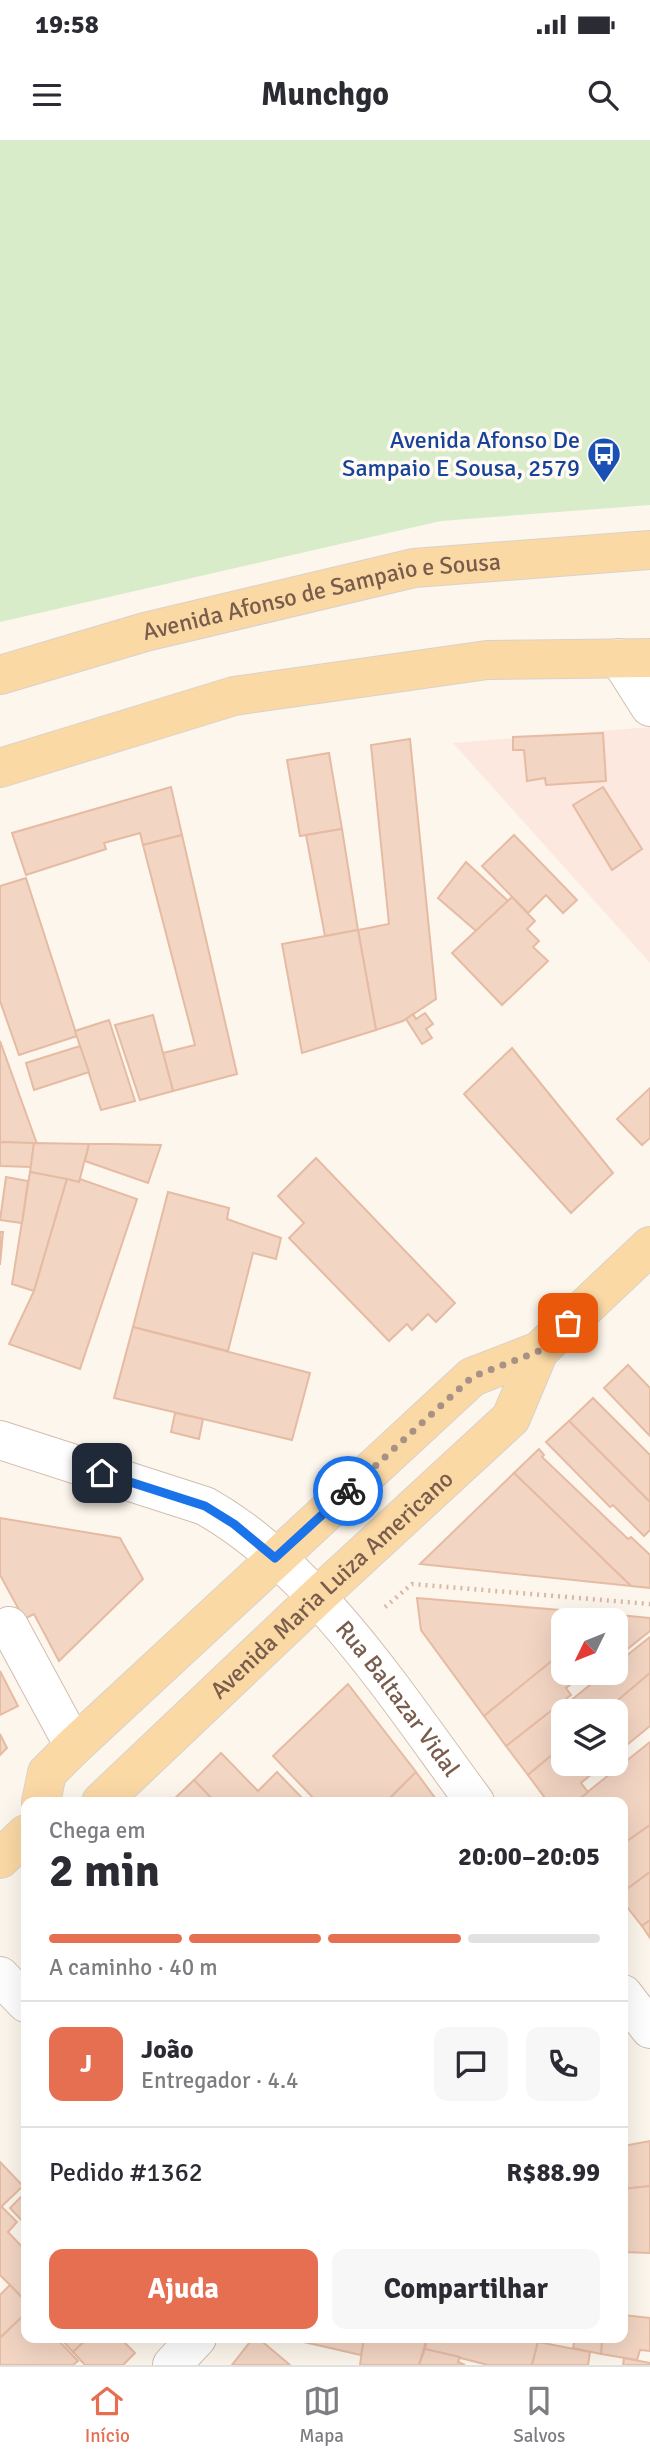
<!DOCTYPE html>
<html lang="pt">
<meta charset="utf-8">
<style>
body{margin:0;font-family:Signika,sans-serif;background:#f7f7f7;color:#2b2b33;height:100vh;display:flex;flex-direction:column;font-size:26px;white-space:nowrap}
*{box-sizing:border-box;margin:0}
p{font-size:23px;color:#7c7c81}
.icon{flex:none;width:38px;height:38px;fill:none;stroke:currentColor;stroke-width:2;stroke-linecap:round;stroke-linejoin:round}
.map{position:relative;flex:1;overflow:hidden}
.side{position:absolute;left:21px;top:1657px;width:607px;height:546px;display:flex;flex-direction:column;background:#fff;border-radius:14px;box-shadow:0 7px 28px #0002}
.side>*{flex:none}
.needle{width:46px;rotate:227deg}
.tools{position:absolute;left:551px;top:1468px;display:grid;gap:14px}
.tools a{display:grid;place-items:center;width:77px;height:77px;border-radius:14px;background:#fff;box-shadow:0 7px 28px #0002;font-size:35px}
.pin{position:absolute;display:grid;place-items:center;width:60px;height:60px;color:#fff;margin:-30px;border-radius:14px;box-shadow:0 4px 10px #0006}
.courier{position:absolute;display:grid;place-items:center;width:70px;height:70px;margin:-35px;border:5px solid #1a73e8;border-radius:50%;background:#fff;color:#222;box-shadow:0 2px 9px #0007}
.overview em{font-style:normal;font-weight:700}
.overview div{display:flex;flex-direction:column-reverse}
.overview{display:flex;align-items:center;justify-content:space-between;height:119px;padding:0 28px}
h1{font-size:46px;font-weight:700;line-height:52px}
.bar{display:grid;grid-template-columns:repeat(4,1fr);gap:10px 7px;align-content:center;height:84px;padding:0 28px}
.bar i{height:9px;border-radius:5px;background:#e1e1e2}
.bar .selected{background:#e76f51}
.bar p{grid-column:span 4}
.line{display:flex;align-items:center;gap:18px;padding:0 28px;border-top:2px solid #e1e1e2}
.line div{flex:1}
.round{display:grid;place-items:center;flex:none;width:74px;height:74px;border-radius:14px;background:#f7f7f7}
.button{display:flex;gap:14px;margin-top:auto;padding:14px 28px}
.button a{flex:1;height:80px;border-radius:14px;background:#e76f51;color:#fff;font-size:28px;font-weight:700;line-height:80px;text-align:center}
.button a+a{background:#f7f7f7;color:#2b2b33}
.status{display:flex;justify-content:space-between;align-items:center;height:49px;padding:0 35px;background:#fff;direction:ltr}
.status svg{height:19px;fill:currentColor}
header{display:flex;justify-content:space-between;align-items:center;height:91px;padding:0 28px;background:#fff;font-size:32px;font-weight:700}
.menu{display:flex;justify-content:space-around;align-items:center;height:98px;border-top:2px solid #e1e1e2;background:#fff;font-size:19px;color:#7c7c81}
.menu a{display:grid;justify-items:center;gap:4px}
.menu .selected{color:#e76f51}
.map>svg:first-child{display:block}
.commercial{fill:#fde8e0}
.green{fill:#d8ecc9}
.building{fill:#f3d5c3;stroke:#e6bba3;stroke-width:2}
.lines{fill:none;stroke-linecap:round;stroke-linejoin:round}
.minor-casing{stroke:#d1beb0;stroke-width:40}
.major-casing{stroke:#dad1cd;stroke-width:40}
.path{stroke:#d9b8a5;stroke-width:4.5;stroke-dasharray:2 5;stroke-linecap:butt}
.minor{stroke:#fff;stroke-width:38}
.major{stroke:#fbd9a5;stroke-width:38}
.done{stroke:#a89285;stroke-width:7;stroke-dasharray:0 12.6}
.route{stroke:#1a73e8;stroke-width:9}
.labels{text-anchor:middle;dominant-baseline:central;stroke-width:7;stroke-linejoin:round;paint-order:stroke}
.transit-label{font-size:24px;fill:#164399;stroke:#fffaf3;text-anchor:end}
.street-label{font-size:24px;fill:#7a5c4d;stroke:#fffaf3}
</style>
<div class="status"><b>19:58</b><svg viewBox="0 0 49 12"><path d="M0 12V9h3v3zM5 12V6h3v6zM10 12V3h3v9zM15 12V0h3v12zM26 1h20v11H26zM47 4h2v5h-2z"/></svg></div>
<header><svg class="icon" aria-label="menu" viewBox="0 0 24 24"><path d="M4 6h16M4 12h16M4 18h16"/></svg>Munchgo<svg class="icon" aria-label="search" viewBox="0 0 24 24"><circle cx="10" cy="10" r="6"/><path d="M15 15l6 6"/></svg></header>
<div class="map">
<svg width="650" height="2225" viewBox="0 0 650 2225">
<rect width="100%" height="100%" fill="#fdf6ec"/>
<path class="commercial" d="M650,587V823L453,603Z"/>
<path class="green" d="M0,0H650V365L441,381L0,482Z"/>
<g class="building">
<path d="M603,593L606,641L546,645L545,638L527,641L524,610H513V597Z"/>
<path d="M410,599L436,859L403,881L376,890L358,790L389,784L371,605Z"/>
<path d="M329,613L342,689L300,696L287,620Z"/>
<path d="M171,647L182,695L143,705L140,693L104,703L106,709L26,735L12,693Z"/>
<path d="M603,647L642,709L612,730L573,665Z"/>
<path d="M342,689L358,790L325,796L306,695Z"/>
<path d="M182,695L237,934L173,951L163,913L195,905L143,705Z"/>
<path d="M514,695L577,760L563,773L546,755L528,773L482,726Z"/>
<path d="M466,722L508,761L476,791L438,758Z"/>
<path d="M26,738L77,896L19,915L0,861V746Z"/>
<path d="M512,757L535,781L527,789L539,801L533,807L548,821L502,865L452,813Z"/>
<path d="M358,790L376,890L302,913L282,804Z"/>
<path d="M425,873L433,884L426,889L432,898L422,904L406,879L413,874L416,879Z"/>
<path d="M153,875L173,951L140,960L115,885Z"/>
<path d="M109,880L135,961L101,970L75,891Z"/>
<path d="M0,901L37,1004L0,1002Z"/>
<path d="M80,906L89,932L34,950L26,923Z"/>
<path d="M512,908L613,1033L571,1073L464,954Z"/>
<path d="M650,948V998L642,1005L617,979Z"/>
<path d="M0,1002L34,1003L31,1027L0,1026Z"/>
<path d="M34,1003L89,1004L79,1042L30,1032Z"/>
<path d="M89,1004H112L161,1005L148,1043L85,1021Z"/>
<path d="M316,1018L455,1163L436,1182L428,1174L412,1190L407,1184L389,1201L289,1098L304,1083L278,1056Z"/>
<path d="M30,1032L67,1039L34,1151L12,1144Z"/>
<path d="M6,1037L28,1041L22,1083L0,1080Z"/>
<path d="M67,1039L79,1042L80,1039L137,1059L80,1229L9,1204L34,1151Z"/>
<path d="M168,1052L229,1068L227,1079L281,1098L276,1119L253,1113L228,1211L133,1187Z"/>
<path d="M0,1092H3L0,1125Z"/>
<path d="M133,1187L310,1233L292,1300L114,1258Z"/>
<path d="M628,1225L650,1248V1296L604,1248Z"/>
<path d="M593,1258L650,1315V1362L569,1281Z"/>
<path d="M175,1273L203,1279L199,1299L171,1292Z"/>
<path d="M569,1281L650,1362V1390L644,1396L613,1365L610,1367L546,1302Z"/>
<path d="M539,1309L544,1315L542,1317L628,1399L631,1397L650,1415V1448L631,1446L514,1333Z"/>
<path d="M514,1333L631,1446L420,1424Z"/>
<path d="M0,1378L120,1398L143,1439L59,1521L34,1474L24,1479L0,1435Z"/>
<path d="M417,1458L608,1474L600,1480H564V1511L484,1576L421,1490Z"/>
<path d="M608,1474L650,1478V1491L625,1511L620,1504L616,1508V1480H600Z"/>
<path d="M650,1497V1533L604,1572H564V1605L528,1635L506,1606L558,1565L560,1569L605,1533H616V1524Z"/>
<path d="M564,1511V1533H585L566,1548L571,1555L506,1606L484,1576Z"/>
<path d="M0,1531L18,1566L0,1575Z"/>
<path d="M650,1533V1586L616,1614V1572H604Z"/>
<path d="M348,1544L416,1632L386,1662H317L273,1616Z"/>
<path d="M0,1594L7,1608L0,1615Z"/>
<path d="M650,1602V1685L623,1704V1662H575Z"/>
<path d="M564,1605V1624H604L581,1643L588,1652L575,1662H548L528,1635Z"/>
<path d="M221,1613L258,1651L277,1632L306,1662H215L194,1640Z"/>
<path d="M416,1632L438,1662H386Z"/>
<path d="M194,1640L215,1662H171Z"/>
<path d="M650,1685V1732L623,1752V1704Z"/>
<path d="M650,1732V1780L642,1786L623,1762V1752Z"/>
<path d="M650,1780V1798L642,1786Z"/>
<path d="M650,2001V2046L623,2049V2006Z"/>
<path d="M0,2022L23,2046L0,2068Z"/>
<path d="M650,2046V2113L623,2112V2049Z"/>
<path d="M26,2052V2085L10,2068Z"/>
<path d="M2,2067L17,2082L8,2092L25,2110L26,2108V2157L24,2159L0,2135V2068Z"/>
<path d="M10,2145L26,2162V2173L0,2198V2155Z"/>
<path d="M26,2173V2198H56L78,2221L73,2225H0V2198Z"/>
<path d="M623,2175L650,2178V2211L640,2210L637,2220L601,2214L602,2198H623Z"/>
<path d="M60,2198H88L73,2212Z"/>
<path d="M88,2198H120L135,2213L123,2225H85L73,2212Z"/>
<path d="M253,2198H258L290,2225H232Z"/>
<path d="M286,2198H364L361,2215Z"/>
<path d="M364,2198H427L419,2225H360Z"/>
<path d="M427,2198H517L538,2202L532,2225H488L425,2209Z"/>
<path d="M575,2198H602L601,2214L573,2208Z"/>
<path d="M538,2202L590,2212L588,2225H532Z"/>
<path d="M425,2209L460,2217L458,2222L465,2225H419Z"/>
<path d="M624,2218L650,2223V2225H623Z"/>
</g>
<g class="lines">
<g class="minor-casing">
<g id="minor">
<path d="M619,518L650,567"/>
<path id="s1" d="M0,1300L205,1366C318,1430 399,1560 475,1662"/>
<path d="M9,1486L74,1606"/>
<path d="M0,1836L26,1863"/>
<path d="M623,1854L650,1889"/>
<path d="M172,2225L197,2198"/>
</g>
</g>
<g class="major-casing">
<g id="major">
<path id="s2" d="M0,535L145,492L414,428L650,410"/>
<path d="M0,628L234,556L487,520L650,518"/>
<path d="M41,1662L47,1633L74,1606L472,1237L539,1211L650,1106"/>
<path id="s3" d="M101,1662L318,1456L511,1278L539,1211"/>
<path d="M0,1719L26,1694"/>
</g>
</g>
<path class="path" d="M385,1467L412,1444L650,1464"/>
<use href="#minor" class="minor"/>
<use href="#major" class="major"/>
</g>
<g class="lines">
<path class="done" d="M348,1351L472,1237L539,1211L568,1183"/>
<path class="route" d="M102,1333L205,1366L234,1384L275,1418L348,1351"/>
</g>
<defs>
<g id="bus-pin" transform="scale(1.75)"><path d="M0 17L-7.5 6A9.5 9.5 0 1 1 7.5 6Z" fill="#1a4fb4" stroke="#fffaf3"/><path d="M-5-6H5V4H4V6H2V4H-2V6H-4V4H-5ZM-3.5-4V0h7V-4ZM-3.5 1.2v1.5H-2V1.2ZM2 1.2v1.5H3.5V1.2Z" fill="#fff"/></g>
</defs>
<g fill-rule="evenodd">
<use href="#bus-pin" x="604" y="314"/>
</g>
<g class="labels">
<g class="transit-label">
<text x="580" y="300">Avenida Afonso De<tspan x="580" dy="28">Sampaio E Sousa, 2579</tspan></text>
</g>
<g class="street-label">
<text stroke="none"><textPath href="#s2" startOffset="332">Avenida Afonso de Sampaio e Sousa</textPath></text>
<text stroke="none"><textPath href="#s3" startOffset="317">Avenida Maria Luiza Americano</textPath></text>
<text stroke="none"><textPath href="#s1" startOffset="490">Rua Baltazar Vidal</textPath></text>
</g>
</g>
</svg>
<div class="tools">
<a><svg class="needle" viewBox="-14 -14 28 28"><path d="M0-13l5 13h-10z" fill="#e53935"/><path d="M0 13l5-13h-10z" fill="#7c7c81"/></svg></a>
<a><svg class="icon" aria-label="layers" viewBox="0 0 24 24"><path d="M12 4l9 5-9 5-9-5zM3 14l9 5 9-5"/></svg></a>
</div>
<div class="pin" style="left:568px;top:1183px;background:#ea580c"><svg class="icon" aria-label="bag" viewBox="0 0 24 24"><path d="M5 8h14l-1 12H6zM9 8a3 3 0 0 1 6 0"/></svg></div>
<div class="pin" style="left:102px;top:1333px;background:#1f2937"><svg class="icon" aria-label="home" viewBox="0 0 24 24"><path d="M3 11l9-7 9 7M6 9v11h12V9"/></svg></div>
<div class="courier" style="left:348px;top:1351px"><svg class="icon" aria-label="bike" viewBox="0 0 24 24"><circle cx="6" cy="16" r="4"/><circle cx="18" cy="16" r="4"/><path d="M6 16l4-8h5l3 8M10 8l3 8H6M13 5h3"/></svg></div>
<section class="side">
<div class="overview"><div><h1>2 min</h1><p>Chega em</p></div><em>20:00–20:05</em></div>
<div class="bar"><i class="selected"></i><i class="selected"></i><i class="selected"></i><i></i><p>A caminho · 40 m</p></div>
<div class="line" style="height:126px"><b class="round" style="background:#e76f51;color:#fff">J</b><div><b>João</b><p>Entregador · 4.4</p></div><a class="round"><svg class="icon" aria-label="chat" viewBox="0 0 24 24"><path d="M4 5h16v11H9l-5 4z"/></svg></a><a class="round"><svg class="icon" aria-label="phone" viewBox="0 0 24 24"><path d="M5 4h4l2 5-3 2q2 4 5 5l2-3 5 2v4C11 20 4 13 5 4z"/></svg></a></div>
<div class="line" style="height:91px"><div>Pedido #1362</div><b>R$88.99</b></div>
<div class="button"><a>Ajuda</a><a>Compartilhar</a></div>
</section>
</div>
<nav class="menu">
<a class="selected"><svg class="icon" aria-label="home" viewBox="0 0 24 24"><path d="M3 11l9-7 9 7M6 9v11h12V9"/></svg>Início</a>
<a><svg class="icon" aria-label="map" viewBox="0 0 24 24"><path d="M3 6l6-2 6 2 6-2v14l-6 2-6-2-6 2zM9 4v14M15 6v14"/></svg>Mapa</a>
<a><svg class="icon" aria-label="saved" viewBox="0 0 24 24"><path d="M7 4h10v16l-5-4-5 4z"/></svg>Salvos</a>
</nav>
